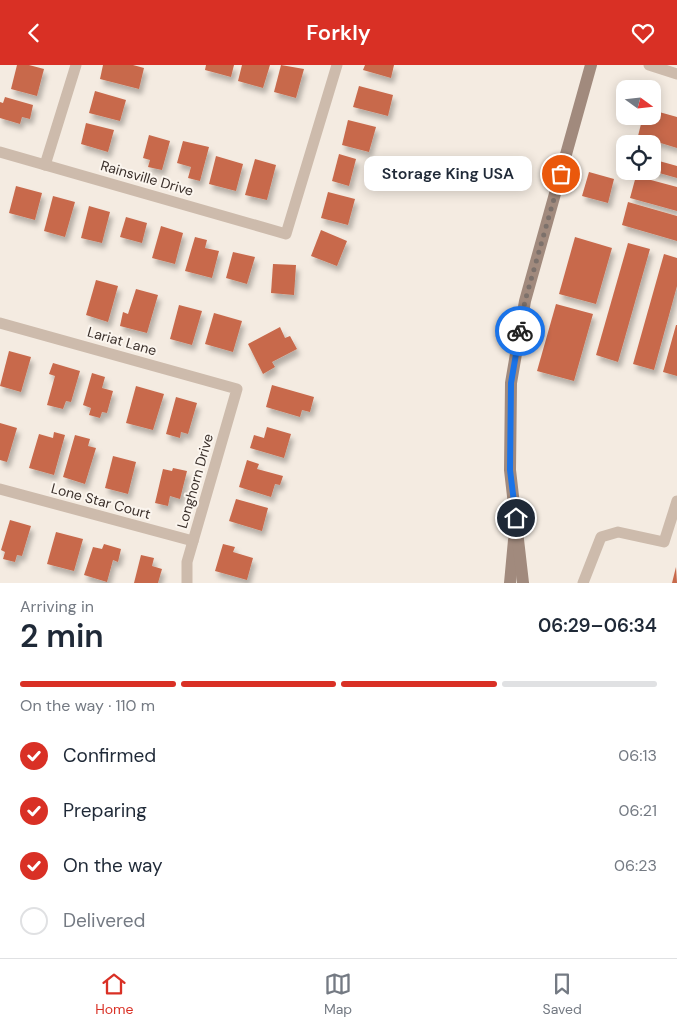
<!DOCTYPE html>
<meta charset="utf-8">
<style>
body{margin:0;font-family:"DM Sans",sans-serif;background:#f6f6f7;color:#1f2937;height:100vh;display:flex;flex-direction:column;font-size:19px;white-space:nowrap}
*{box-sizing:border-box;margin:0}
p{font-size:16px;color:#747a83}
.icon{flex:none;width:28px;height:28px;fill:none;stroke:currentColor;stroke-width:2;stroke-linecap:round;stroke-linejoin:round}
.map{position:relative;height:518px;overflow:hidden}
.details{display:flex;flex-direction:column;background:#fff;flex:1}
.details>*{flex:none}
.needle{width:32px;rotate:105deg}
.fabs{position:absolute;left:616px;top:15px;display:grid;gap:10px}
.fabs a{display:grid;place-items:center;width:45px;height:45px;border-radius:10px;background:#fff;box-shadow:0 2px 12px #0003;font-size:25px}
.pin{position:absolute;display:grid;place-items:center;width:42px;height:42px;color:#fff;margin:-21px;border:2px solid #fff;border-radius:50%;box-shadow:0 1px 5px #0007}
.courier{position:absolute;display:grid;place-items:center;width:50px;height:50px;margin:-25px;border:4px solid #1a73e8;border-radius:50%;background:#fff;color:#222;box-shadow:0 1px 6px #0007}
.bubble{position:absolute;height:35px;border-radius:10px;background:#fff;box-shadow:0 2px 12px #0003;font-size:16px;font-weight:600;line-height:35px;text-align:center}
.overview em{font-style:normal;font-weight:600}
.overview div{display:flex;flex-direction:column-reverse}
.overview{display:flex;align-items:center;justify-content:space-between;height:85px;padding:0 20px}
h1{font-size:32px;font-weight:600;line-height:38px}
.bar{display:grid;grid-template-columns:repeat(4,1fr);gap:8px 5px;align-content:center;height:60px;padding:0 20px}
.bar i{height:6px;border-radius:4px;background:#e0e1e3}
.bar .active{background:#d93025}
.bar p{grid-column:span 4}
ol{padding:0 20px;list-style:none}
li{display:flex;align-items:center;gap:15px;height:55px}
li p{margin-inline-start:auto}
li .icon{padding:5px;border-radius:50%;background:#d93025;color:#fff;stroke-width:4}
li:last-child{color:#747a83}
li i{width:28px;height:28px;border:2px solid #e0e1e3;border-radius:50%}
header{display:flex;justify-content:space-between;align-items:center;height:65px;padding:0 20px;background:#d93025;color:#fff;font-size:22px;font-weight:600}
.menu{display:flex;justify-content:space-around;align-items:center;height:70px;border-top:1px solid #e0e1e3;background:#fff;font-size:14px;color:#747a83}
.menu a{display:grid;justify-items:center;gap:2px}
.menu .active{color:#d93025}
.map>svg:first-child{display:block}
.building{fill:#c8694b;filter:url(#shadow)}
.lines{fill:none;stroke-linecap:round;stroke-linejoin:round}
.street{stroke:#cdbbac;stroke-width:11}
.secondary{stroke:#a18a7d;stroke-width:12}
.done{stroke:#7c716b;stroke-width:5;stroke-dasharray:0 9}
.route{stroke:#1a73e8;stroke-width:6}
.labels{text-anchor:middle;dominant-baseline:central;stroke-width:4;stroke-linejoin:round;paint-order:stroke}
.street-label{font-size:14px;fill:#3b302b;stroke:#fbf5ee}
</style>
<header><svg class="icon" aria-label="back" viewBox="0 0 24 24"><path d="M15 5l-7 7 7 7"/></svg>Forkly<svg class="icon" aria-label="heart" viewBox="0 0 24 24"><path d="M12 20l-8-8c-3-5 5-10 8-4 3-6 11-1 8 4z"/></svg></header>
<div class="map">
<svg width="677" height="518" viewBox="0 0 677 518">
<defs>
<filter id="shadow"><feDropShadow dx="3" dy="5.5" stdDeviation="2.5" flood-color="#0004"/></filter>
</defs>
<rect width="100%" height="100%" fill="#f4ebe1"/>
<g class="building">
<path d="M17,0H29L44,4L37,31L11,24Z"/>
<path d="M103,0H133L144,3L139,24L100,14Z"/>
<path d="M206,0H234L231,12L205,5Z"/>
<path d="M242,0H270L263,23L238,16Z"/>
<path d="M281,0L304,4L296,33L274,27Z"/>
<path d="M365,0H394L391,13L363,5Z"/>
<path d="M359,21L393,30L388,51L353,42Z"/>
<path d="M95,26L126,35L120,56L89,48Z"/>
<path d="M5,32L33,40L30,54L22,52L20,59L0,53V37L3,38Z"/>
<path d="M652,45L677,52V83L638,71L643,51H652Z"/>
<path d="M348,55L376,62L369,87L342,80Z"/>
<path d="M86,58L114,65L108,87L81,79Z"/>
<path d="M149,70L170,76L162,105L148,102L150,95L143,93Z"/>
<path d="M183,76L209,82L200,116L188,113L191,102L177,98Z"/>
<path d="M339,89L356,94L349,121L332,116Z"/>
<path d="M216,91L243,99L236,126L209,119Z"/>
<path d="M255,94L276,100L267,135L245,130Z"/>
<path d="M652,94L677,101V113L652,106Z"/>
<path d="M589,107L614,114L608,138L582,131Z"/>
<path d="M636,111L677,122V146L630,133Z"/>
<path d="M16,121L42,128L35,155L9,148Z"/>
<path d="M328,127L355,134L348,160L321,153Z"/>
<path d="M53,131L75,137L65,172L44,166Z"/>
<path d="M628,137L677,151V176L622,160Z"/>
<path d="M89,141L110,147L102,178L81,173Z"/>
<path d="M126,152L147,158L142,178L120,172Z"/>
<path d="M161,161L183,168L175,199L152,193Z"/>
<path d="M321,165L347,176L337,201L311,191Z"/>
<path d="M195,172L207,175L205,183L219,186L212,213L185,206Z"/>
<path d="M575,172L612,183L596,239L559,229Z"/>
<path d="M628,178L650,184L618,297L596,290Z"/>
<path d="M233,187L255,192L247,219L226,213Z"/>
<path d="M664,189L677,193V221L654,305L633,299Z"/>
<path d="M273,199L296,200L294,230L271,228Z"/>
<path d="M96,215L118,221L108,257L86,250Z"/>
<path d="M136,224L158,230L147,268L120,261L123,247L128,249Z"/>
<path d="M556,239L593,249L574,316L537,306Z"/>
<path d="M179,240L202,246L192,280L170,274Z"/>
<path d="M214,248L242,256L233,287L205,279Z"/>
<path d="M676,260H677V311L663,307Z"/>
<path d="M280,262L285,273L290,271L297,284L272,297L275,302L263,309L248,279Z"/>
<path d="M9,286L31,292L21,327L0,321Z"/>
<path d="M53,298L80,306L71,337L66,336L63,344L47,340L55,311L49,309Z"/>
<path d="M92,308L105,312L102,323L113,326L107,348L102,347L100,353L89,350L91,343L83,340Z"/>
<path d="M272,320L314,332L310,347L302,345L300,352L266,342Z"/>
<path d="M136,321L164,329L153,365L126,358Z"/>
<path d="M176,332L197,338L188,369L181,367L180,373L166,369Z"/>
<path d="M0,358L17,363L7,397L0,395Z"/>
<path d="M267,362L291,369L284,393L250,383L254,370L264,373Z"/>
<path d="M54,367L65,370L54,410L29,403L39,369L53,373Z"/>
<path d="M75,370L90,374L88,381L96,383L85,419L63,412Z"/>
<path d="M113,391L136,397L128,429L105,423Z"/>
<path d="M247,395L259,399L257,404L283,411L280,420L275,419L271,432L239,422Z"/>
<path d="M173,403L187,406L180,434L170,431L168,441L155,438L163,404L172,406Z"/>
<path d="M236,434L268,443L262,466L229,456Z"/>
<path d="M10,455L31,461L22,491L17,490L15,497L3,494L5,487L1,485Z"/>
<path d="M56,467L83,474L74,506L47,499Z"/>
<path d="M104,479L121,484L118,497L113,495L107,517L84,510L93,482L102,484Z"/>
<path d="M223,479L235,482L233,487L253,493L247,515L215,506Z"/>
<path d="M141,490L154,493L152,501L162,504L158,518H134Z"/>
<path d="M676,502L677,518H672Z"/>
</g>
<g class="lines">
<g class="street">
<path d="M649,0L677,9"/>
<path d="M0,87L286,169L337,0"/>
<path d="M45,100L76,0"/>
<path d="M0,258L237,324L187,497V518"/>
<path d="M0,424L193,476"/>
<path d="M583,518L601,472L618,467L664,477L677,436"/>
</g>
<g class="secondary">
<path d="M510,518L514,475"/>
<path d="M523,518L510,405L511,318L525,236L591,0"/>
</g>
</g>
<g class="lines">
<path class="done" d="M520,266L525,236L561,109"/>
<path class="route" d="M516,453L510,405L511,318L520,266"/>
</g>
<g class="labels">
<g class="street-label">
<text transform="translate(147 113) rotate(16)">Rainsville Drive</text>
<text transform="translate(122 276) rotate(16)">Lariat Lane</text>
<text transform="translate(195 416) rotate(-74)">Longhorn Drive</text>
<text transform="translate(101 436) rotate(15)">Lone Star Court</text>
</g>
</g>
</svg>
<div class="fabs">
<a><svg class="needle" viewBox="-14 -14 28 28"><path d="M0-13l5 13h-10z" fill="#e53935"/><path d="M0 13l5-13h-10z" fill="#747a83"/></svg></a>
<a><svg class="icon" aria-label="locate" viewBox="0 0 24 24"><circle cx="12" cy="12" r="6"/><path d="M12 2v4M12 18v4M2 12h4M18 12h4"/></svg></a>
</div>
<div class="pin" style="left:561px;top:109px;background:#ea580c"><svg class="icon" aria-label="bag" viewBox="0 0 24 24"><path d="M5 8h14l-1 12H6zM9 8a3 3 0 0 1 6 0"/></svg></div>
<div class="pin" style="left:516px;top:453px;background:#1f2937"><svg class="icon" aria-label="home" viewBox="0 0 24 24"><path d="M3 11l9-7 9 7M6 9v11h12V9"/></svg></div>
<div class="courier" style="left:520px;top:266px"><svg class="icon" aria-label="bike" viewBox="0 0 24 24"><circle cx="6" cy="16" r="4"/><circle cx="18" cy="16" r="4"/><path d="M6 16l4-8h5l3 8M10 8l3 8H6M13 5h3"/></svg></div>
<div class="bubble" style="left:364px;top:91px;width:168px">Storage King USA</div>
</div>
<section class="details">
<div class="overview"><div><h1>2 min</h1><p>Arriving in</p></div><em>06:29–06:34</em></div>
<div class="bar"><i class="active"></i><i class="active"></i><i class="active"></i><i></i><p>On the way · 110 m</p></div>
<ol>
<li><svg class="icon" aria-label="check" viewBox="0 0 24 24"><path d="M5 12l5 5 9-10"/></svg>Confirmed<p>06:13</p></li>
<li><svg class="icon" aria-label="check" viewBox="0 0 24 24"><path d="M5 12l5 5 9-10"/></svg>Preparing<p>06:21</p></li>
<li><svg class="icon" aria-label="check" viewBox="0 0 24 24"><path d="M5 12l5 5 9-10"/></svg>On the way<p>06:23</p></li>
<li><i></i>Delivered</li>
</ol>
</section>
<nav class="menu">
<a class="active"><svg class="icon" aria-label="home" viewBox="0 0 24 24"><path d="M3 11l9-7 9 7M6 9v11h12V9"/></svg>Home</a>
<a><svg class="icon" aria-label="map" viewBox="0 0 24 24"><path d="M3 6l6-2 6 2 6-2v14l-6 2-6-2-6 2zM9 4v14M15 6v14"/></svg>Map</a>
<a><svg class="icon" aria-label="saved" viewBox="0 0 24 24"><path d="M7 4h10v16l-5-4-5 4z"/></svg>Saved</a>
</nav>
